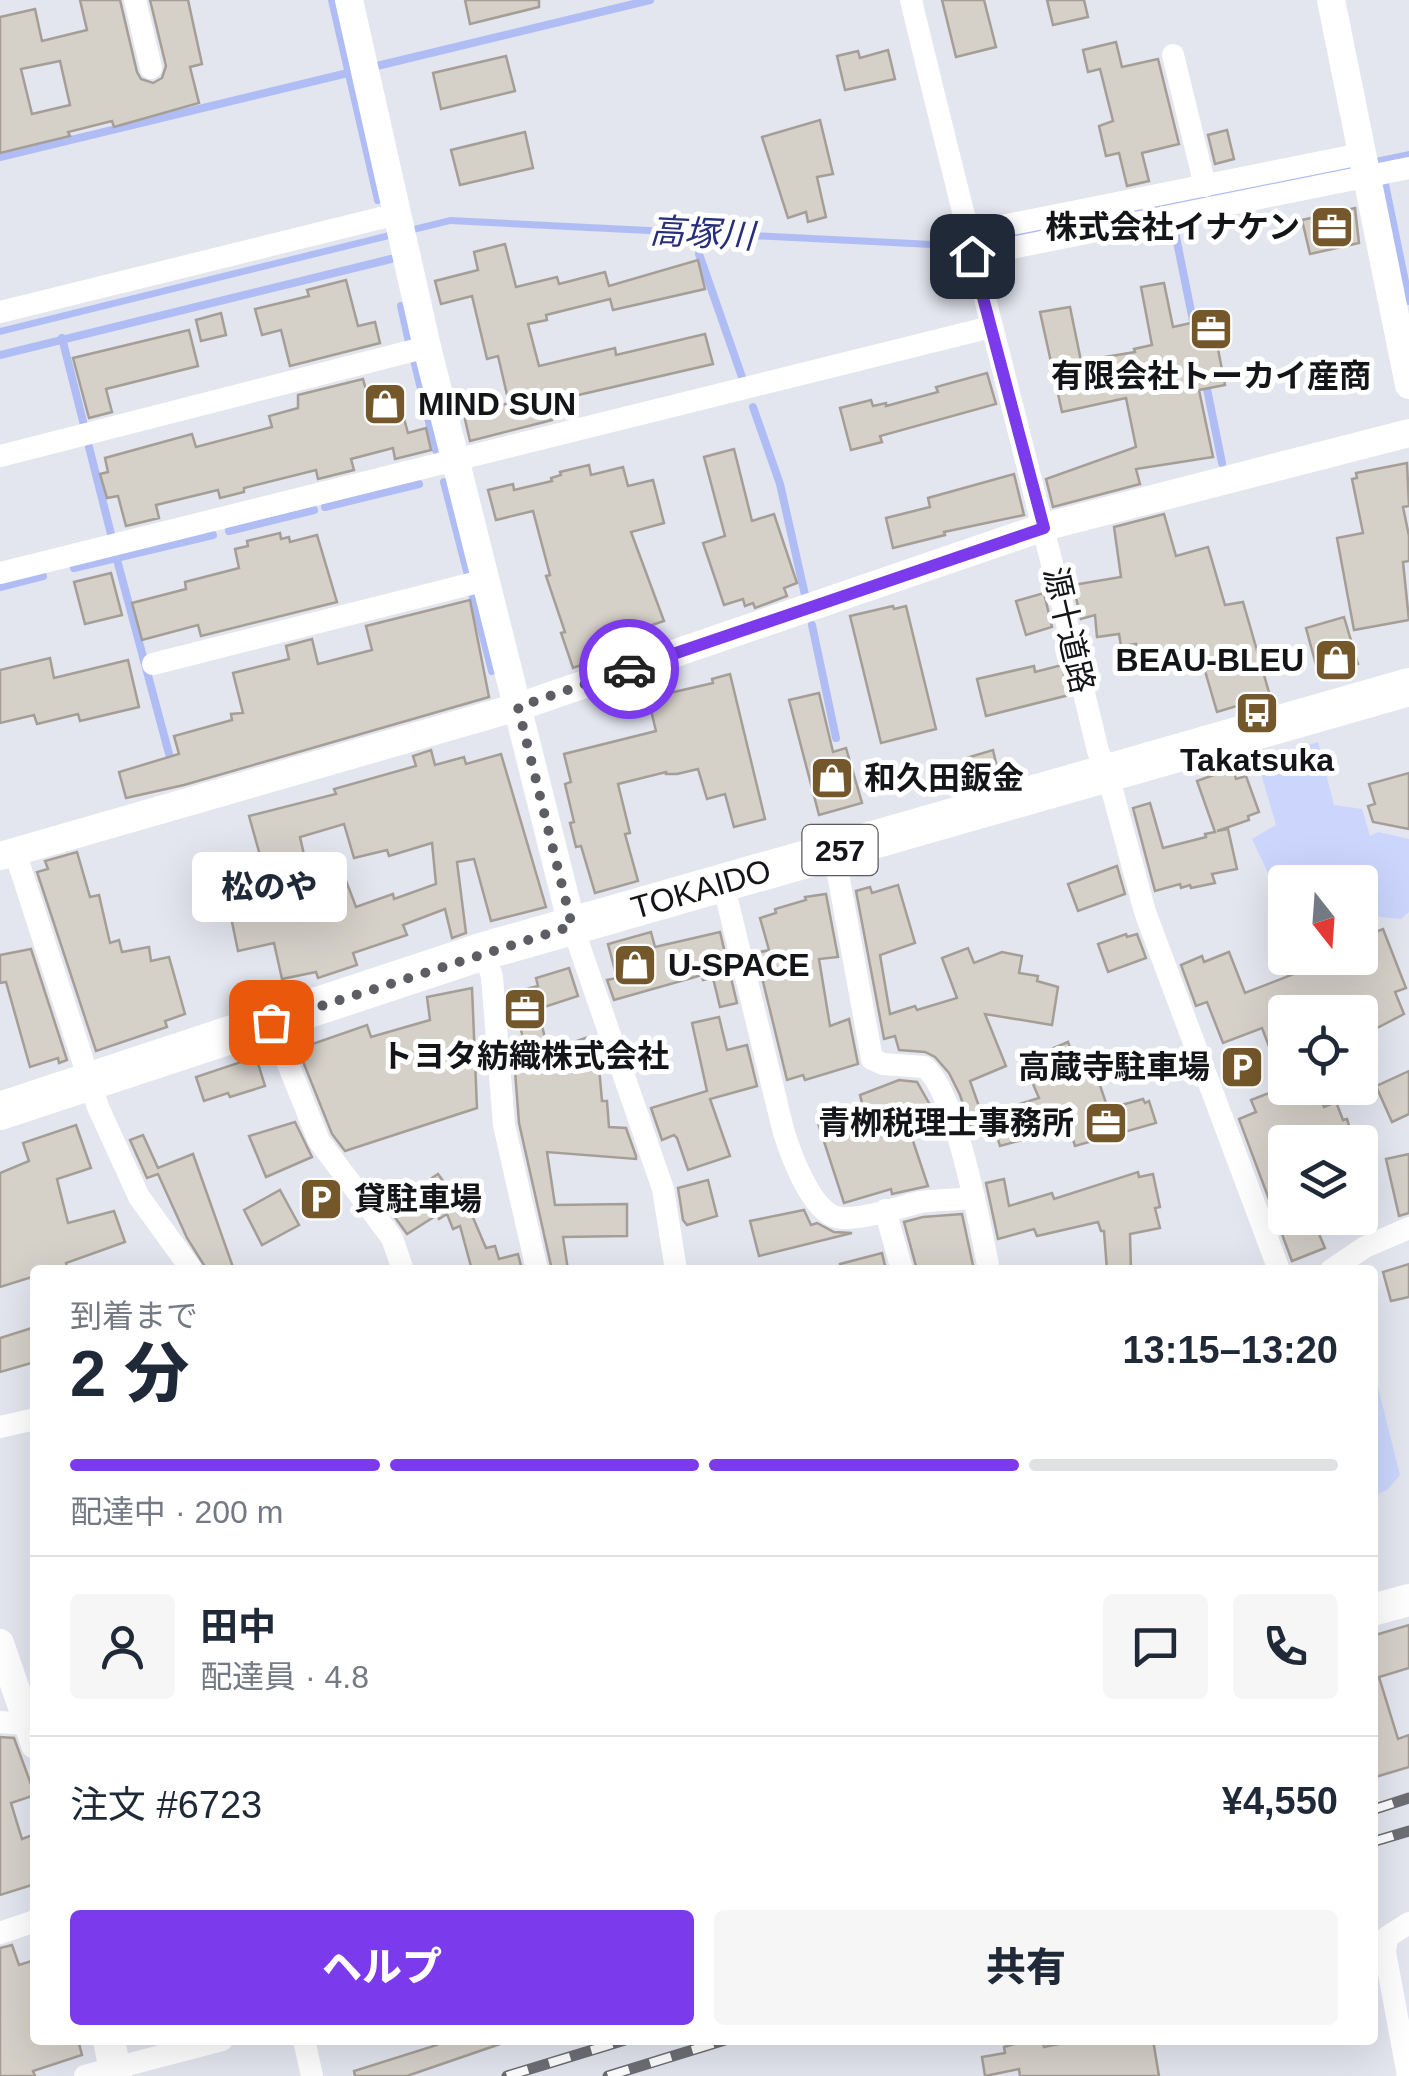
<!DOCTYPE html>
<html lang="ja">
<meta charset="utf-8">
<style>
body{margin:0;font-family:Helvetica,"Noto Sans JP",sans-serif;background:#f6f6f7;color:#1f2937;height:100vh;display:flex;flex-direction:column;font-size:38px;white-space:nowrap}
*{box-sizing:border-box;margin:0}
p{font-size:32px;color:#747a83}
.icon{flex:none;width:55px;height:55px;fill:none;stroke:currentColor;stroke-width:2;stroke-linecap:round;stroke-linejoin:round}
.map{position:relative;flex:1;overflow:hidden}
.sheet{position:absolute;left:30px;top:1265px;width:1348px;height:780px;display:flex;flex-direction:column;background:#fff;border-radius:10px;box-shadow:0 10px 40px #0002}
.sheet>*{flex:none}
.needle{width:65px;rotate:163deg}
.controls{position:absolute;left:1268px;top:865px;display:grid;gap:20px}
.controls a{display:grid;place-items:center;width:110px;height:110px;border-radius:10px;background:#fff;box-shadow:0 10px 40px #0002;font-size:50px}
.pin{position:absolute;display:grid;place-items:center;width:85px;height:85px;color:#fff;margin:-42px;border-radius:20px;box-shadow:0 5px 15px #0006}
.courier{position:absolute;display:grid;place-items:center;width:100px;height:100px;margin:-50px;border:8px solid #7c3aed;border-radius:50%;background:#fff;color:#222;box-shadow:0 2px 12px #0007}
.bubble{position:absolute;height:70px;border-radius:10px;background:#fff;box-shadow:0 10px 40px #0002;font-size:32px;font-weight:800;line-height:70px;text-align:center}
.head em{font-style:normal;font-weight:800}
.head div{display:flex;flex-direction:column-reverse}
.head{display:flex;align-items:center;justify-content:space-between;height:170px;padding:0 40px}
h1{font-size:65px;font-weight:800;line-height:75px}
.bar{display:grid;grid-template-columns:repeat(4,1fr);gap:15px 10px;align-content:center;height:120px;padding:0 40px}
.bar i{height:12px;border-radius:8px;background:#e0e1e3}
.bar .active{background:#7c3aed}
.bar p{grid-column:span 4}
.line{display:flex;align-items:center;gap:25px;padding:0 40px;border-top:2px solid #e0e1e3}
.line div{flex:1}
.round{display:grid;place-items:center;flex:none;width:105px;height:105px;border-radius:10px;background:#f6f6f7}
.button{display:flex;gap:20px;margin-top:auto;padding:20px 40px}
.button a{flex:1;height:115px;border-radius:10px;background:#7c3aed;color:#fff;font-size:40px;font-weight:800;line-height:115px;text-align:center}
.button a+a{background:#f6f6f7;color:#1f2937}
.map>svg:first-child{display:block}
.green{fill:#ccd6fd}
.water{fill:#b0bdf4}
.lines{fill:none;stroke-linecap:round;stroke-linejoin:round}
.stream{stroke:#b0bdf4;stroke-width:8}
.building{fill:#d5d0c8;stroke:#a49e97;stroke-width:2.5;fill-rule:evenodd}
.minor{stroke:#fff;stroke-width:22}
.tertiary{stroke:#fff;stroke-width:28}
.secondary{stroke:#fff;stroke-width:32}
.trunk{stroke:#fff;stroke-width:38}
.rail-casing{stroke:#6c6e74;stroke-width:11}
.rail{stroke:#fff;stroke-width:8;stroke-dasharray:22;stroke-linecap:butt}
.done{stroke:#5c5e63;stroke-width:10;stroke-dasharray:0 18}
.route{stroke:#7c3aed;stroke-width:12}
.labels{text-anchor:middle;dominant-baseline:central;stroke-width:10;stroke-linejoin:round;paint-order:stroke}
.shield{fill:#fff;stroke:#5a5b5d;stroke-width:2.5}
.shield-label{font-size:30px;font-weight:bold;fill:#141518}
.poi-label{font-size:32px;font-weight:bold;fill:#141518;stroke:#fff;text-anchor:end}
.street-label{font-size:32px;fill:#141518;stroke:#fff}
.water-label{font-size:35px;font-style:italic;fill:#272e7b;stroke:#fff}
</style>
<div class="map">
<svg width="1409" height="2076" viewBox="0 0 1409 2076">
<rect width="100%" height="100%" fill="#e3e5ef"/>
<g class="green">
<path d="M1318,742L1334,805L1362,809L1370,836L1378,832L1409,839V912L1401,919L1360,915V882H1317L1318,875L1296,882H1285V886L1276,890L1252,839L1276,825L1257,760Z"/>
<path d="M1373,1367L1400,1475L1387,1490L1373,1496Z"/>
</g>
<path class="water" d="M1409,151V159L985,246L952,249L450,224L0,335V328L450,217L952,242L984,239Z"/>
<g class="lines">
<g class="stream">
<path d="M332,0L378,200"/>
<path d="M377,66L650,0"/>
<path d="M0,157L352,72"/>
<path d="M1385,184L1409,301"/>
<path d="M1173,222L1195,331"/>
<path d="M699,254L742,377"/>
<path d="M401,306L409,342"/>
<path d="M62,338L84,425"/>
<path d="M0,355L391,259"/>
<path d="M414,360L422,393"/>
<path d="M1205,379L1222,463"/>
<path d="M424,402L436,450"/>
<path d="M753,407L780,484L805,595"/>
<path d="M89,447L111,534"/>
<path d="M444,482L468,575"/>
<path d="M325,507L419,484"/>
<path d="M229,531L314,510"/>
<path d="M116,556L172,765"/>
<path d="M74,568L213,535"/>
<path d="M0,587L43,576"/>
<path d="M472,593L492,671"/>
<path d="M812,625L836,738"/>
</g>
</g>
<g class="building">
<path d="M80,0H120L137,72L141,79L153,83L162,78L166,66L150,0H188L202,64L190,67L199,103L114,127L112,121L68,132L70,136L0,153V17L35,9L42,41L87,30ZM60,61L70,105L32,114L21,69Z"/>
<path d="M465,0H539V7L470,24Z"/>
<path d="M942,0H984L996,47L956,57Z"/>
<path d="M1047,0H1084L1088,17L1053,25Z"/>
<path d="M1116,42L1122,67L1158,59L1179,144L1142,153L1149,181L1127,186L1119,153L1106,156L1099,126L1113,121L1100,69L1088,72L1083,50Z"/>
<path d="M888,50L895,79L845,90L837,56L858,51L860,58Z"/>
<path d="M506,56L515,91L441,109L433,73Z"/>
<path d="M820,120L833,174L817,177L826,217L808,222L806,212L788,218L762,137Z"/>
<path d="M1227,130L1234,159L1215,164L1208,135Z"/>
<path d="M525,132L533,168L460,185L451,150Z"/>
<path d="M1355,208L1359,243L1310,254L1302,220Z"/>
<path d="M505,244L516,287L557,277L559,284L605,272L609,286L698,260L705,289L613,310L610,299L546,315L547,320L528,324L539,366L615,348L616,355L705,334L713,364L548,402L552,420L470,441L464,415L509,403L508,399L498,356L487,359L472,296L441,304L435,281L478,270L474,252Z"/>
<path d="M346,280L358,326L375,322L380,343L290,366L281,330L262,335L255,309L309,296L307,290Z"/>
<path d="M1164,283L1173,327L1218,317L1222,338L1216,339L1225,385L1199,390L1213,457L1136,469L1140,484L1053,507L1046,479L1136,447L1126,398L1062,412L1040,312L1070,307L1081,361L1135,352L1134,349L1152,345L1141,287Z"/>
<path d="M221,313L226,335L201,341L196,320Z"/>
<path d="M189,330L198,366L106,389L112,412L89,418L73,358Z"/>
<path d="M987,373L996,404L880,436L882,442L851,450L840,408L871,400L873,406L886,403V406L938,392L936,387Z"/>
<path d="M363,379L367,393L395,386L408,433L426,428L431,450L395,459L393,448L351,459L354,470L318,479L316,470L244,488V492L220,498L218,490L156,505L159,518L126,526L118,496L107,498L100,474L108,472L105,458L192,434L196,447L272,427L269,416L298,408V395Z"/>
<path d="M734,449L752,521L774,514L797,583L784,588L787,596L755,608L753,603L745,606L743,599L724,605L703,543L725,536L704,457Z"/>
<path d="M1407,463L1409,506L1403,507L1409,536V561L1403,562L1409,620L1354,630L1337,538L1363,533L1352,479L1357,478L1356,473Z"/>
<path d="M589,465L591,475L623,467L628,486L653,480L664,523L631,532L664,621L593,645L598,659L573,668L561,633L565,632L546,576L550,575L533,511L496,520L488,490L513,484L514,490L552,481L551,478L561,475L560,472Z"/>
<path d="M1014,474L1024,515L944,532L945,535L893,548L886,518L930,507L928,498Z"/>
<path d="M1164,514L1176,556L1208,547L1225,605L1243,602L1270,696L1217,712L1198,647L1137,654L1136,644L1121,646L1119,634L1097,637L1095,615L1081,619L1073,585L1121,577L1114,527Z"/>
<path d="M280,533L281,539L289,537L290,542L317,535L337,602L201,636L198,625L142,640L132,603L186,589L185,582L239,568L235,549L248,546L247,541Z"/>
<path d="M111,573L122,615L85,624L74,582Z"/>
<path d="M1044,593L1052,627L1026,635L1016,601Z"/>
<path d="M470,600L489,697L184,785L126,798L119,772L179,754L174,736L232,720L231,714L243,713L233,673L289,659L286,646L312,639L318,664L372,650L366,626Z"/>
<path d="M893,606L894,609L906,606L936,729L881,743L850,616Z"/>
<path d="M1344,617L1358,664L1319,676L1306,628Z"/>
<path d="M50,658L54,678L128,660L139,707L80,721L78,714L37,724L34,715L0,723V670Z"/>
<path d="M1062,665L1069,695L986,716L977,679L1034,666L1035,672Z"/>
<path d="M730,674L765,819L734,827L725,794L707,799L698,769L677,774H666V772L618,784L630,833L625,834L638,881L595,893L581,846L576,847L570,823L574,822L565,784L571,782L564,754L656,731L648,698L713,683L712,679Z"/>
<path d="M819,693L833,752L846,748L862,803L819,815L789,700Z"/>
<path d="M431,750L435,765L464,757L466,764L501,754L546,907L491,921L474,859L457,862L466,933L452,938L445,909L403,925L407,935L353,953L357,965L318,978L316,972L282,979L274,943L238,951L227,898L265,889L264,885L268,884L249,816L336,794L334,789L416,766L413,756ZM344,824L354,858L387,850L389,856L432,843L436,884L394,899L393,894L356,907L342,870L310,881L300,837Z"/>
<path d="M993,750L998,772L972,779L966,758Z"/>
<path d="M1233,768L1236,779L1246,776L1259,812L1248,816L1249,820L1217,831L1228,829L1237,869L1212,874L1215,883L1191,888L1190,885L1181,888L1180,884L1155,891L1133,808L1150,803L1163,848L1206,837L1205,834L1215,832L1197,781Z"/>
<path d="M1409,773V829L1373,822L1368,806L1375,804L1369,784Z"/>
<path d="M77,852L90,897L99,895L110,943L119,940L122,952L149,947L151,961L169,957L185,1014L165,1021L167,1027L96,1051L37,872L48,869L45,861Z"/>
<path d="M1117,866L1125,894L1078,911L1068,884Z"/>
<path d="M898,885L915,943L880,955L890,1014L915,1006L917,1010L957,998L942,958L968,948L974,963L1002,952L1022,956L1019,973L1038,976L1037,981L1058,987L1052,1025L985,1014L1006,1066L970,1081L987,1129L973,1134L960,1095L949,1073L935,1057L925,1052L899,1050L895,1036L884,1039L856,891L870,887L872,893Z"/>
<path d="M826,894L838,957L819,959L830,1026L849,1019L858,1064L805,1080L803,1075L787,1080L756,953L769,950L760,918L776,913L775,909L806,900L805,897Z"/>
<path d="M1383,929L1406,988L1395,992L1404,1014L1377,1028L1376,1025L1369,1027L1364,1012H1285L1283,1083L1262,1028L1223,1043L1207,1002L1196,1006L1181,965L1202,956L1204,962L1229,952L1245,993L1299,972L1297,966L1319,958H1360V938Z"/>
<path d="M651,932L655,947L720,932L737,1003L720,1007L713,978L703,980L702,975L614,1000L607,980L617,978L608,944Z"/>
<path d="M1126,934L1127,937L1137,934L1146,958L1108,972L1098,944Z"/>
<path d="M31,949L67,1060L59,1063L58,1058L30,1067L6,982L0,983V955Z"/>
<path d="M569,968L578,996L538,1009L548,1051L588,1037L599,1067L602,1101H607L609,1127L626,1128L636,1156V1159L547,1152L555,1205L627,1204V1236L563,1237L568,1270H552L519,1123L513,1045H525L511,993L538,986L536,978Z"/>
<path d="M472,988L477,1108L345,1151L332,1134L298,1049L367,1025L371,1037L430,1020L427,997Z"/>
<path d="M719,1017L727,1050L747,1045L757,1086L710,1099L730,1156L688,1170L677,1138L674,1135L662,1140L651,1108L707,1091L692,1023Z"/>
<path d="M1068,1042L1074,1058L1089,1053L1107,1106L1117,1103L1118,1106L1143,1099L1145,1103L1149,1101L1156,1123L1075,1146L1069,1127L1000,1146L990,1113L1039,1098L1023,1061Z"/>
<path d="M256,1057L265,1086L230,1097L228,1093L204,1101L196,1077Z"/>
<path d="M1409,1071V1114L1392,1122L1376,1086Z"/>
<path d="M899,1080L917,1082L934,1112L908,1126L928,1186L892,1194L891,1189L844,1203L817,1120L819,1115L862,1103L860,1095Z"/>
<path d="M1282,1088H1316L1324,1107L1336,1102L1343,1120L1347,1119L1354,1142H1285V1171L1280,1173L1285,1186V1218L1358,1219L1319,1234L1325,1248L1292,1261L1239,1119L1256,1112L1251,1100Z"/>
<path d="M295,1122L312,1157L266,1177L249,1136Z"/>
<path d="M76,1125L91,1168L57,1179L68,1223L114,1211L125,1242L66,1263L68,1270H35V1276L0,1287V1173L29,1161L23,1143Z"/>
<path d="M143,1135L158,1168L193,1154L234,1270H207L187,1238L158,1174L147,1178L130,1140Z"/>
<path d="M1409,1154V1213L1399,1216L1386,1159Z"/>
<path d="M1138,1172L1139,1177L1153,1174L1160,1207L1155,1208L1160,1228L1130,1234L1131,1270H1107L1104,1231H1101L1098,1222L1037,1236L1034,1229L998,1239L986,1183L1004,1179L1009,1206L1052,1193L1054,1199Z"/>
<path d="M438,1174L455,1197L463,1194L486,1248L495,1246L499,1259L518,1254L522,1270H472L460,1226L453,1229L447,1214L439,1219L437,1215L407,1234L386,1205L399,1197L406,1208L436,1187L432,1178Z"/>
<path d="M708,1180L717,1216L687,1225L683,1220L678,1188Z"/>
<path d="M280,1190L299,1225L262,1245L244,1210Z"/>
<path d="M804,1210L811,1225L817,1223L834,1232L852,1233L759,1256L750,1221Z"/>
<path d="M962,1214L974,1270H917L904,1222L923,1217Z"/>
<path d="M882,1253L886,1270H841L840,1264Z"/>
<path d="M1409,1264V1297L1391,1301L1383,1272Z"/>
<path d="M35,1327V1362L0,1372V1338Z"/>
<path d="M1409,1625V1668L1379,1677L1398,1739L1409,1735V1767L1372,1778V1636Z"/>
<path d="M0,1737L14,1738L35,1795L11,1803L22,1839L35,1834V1884L0,1895Z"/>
<path d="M12,1945L19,1965L35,1960V2040H78L82,2055L33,2071L35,2076H0V1948Z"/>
<path d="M436,2040H503V2043L407,2076H355L354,2071L437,2045Z"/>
<path d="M1028,2040H1042L1044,2047L1079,2040H1153L1159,2076H1020L1019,2069L985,2076L982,2057L1005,2053L1004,2047Z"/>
</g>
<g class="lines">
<g class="minor">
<path d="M135,0L151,68"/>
<path d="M911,0C971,251 1038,500 1098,751L1108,775L1145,912L1279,1270"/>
<path d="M1173,55L1205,186"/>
<path d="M967,233L1361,154"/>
<path d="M972,256L1409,168"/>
<path d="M0,312L397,214"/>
<path d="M0,456L427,347"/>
<path d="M0,573L991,327"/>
<path d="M153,664L486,580"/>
<path d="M15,852L98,1107L139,1197L192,1270"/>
<path d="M834,852L872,1059L883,1064L924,1067C955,1088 981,1230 989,1270"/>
<path d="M723,883L784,1133C791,1155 811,1210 836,1217C857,1222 899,1207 920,1202C938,1199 956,1201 974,1197"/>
<path d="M572,925L663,1189L676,1270"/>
<path d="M484,951L492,977L504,1125L537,1270"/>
<path d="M271,1022L319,1141L392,1238L403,1270"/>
<path d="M885,1210L902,1270"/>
<path d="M1331,1270L1365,1247L1409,1228"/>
<path d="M0,1427L35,1419"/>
<path d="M0,1722L35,1725"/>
<path d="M0,1933L35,1921"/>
<path d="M304,2040L312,2076"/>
<path d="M85,2076L222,2040"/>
<path d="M1408,2076L1385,1952L1387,1937L1409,1923"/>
</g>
<g class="tertiary">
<path d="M349,0L427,347L572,925"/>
<path d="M1331,0L1409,385"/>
<path d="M0,856L518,707L1044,527L1409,433"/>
<path d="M0,1643L35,1745"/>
</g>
<g class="secondary">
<path d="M1372,1610L1409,1600"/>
<path d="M109,2040L116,2076"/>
</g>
<path class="trunk" d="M0,1111L484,951L1409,687"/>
<g class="rail-casing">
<g id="rail">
<path d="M1372,1810L1409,1798"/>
<path d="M1372,1842L1409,1831"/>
<path d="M507,2076L625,2040"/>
<path d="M608,2076L725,2040"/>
</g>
</g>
<use href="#rail" class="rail"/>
</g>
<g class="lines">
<path class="done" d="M271,1022L572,926L518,707L629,669"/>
<path class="route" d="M629,669L1044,528L972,256"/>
</g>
<defs>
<g id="office-square" transform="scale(2.25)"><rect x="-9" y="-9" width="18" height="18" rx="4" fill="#74582b" stroke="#fff"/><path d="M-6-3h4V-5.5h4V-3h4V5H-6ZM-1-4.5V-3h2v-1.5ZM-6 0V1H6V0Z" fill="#fff"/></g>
<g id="shop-square" transform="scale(2.25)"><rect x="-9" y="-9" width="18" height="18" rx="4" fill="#74582b" stroke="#fff"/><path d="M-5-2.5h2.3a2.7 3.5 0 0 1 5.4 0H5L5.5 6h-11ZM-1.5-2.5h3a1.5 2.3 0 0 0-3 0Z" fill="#fff"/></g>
<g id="bus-square" transform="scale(2.25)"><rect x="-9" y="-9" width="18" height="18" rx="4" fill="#74582b" stroke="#fff"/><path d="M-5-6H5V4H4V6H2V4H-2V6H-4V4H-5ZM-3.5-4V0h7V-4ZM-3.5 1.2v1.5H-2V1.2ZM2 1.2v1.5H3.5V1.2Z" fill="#fff"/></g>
<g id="parking-square" transform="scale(2.25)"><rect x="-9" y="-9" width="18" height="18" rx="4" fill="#74582b" stroke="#fff"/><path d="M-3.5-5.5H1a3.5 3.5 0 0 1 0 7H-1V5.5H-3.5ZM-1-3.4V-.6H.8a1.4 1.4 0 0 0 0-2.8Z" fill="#fff"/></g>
</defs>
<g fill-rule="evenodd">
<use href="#office-square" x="1332" y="227"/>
<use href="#office-square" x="1211" y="329"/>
<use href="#shop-square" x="385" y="404"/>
<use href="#shop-square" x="1336" y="660"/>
<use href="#bus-square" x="1257" y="713"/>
<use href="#shop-square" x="832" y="778"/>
<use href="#shop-square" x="635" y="965"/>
<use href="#office-square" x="525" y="1009"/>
<use href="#parking-square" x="1242" y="1067"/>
<use href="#office-square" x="1106" y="1123"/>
<use href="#parking-square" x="321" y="1199"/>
</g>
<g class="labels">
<rect class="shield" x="802.5" y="825" width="75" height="50" rx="8"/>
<g class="shield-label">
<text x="840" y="850">257</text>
</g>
<g class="poi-label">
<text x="1300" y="227">株式会社イナケン</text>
<text x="1211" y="376" text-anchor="middle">有限会社トーカイ産商</text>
<text x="418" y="404" text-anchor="start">MIND SUN</text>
<text x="1304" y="660">BEAU-BLEU</text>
<text x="1257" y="760" text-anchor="middle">Takatsuka</text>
<text x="864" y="778" text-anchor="start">和久田鈑金</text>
<text x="668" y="965" text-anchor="start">U-SPACE</text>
<text x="525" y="1056" text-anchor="middle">トヨタ紡織株式会社</text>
<text x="1210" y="1067">高蔵寺駐車場</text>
<text x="1074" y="1123">青栁税理士事務所</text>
<text x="354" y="1199" text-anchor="start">貸駐車場</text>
</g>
<g class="street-label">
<text transform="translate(1069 630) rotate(77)">源十道路</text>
<text transform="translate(701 889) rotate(-16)">TOKAIDO</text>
</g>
<g class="water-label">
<text transform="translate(702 233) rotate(3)">高塚川</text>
</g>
</g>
</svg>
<div class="controls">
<a><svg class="needle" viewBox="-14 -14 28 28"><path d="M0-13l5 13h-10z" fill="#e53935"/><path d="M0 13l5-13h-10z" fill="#747a83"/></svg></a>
<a><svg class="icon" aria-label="locate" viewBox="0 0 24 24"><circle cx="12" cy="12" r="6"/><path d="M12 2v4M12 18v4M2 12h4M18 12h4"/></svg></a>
<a><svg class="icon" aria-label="layers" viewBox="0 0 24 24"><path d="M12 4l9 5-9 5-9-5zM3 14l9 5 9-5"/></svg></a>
</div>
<div class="pin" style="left:271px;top:1022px;background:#ea580c"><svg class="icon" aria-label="bag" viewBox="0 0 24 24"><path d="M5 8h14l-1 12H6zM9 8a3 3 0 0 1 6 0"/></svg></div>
<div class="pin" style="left:972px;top:256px;background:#1f2937"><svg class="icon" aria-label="home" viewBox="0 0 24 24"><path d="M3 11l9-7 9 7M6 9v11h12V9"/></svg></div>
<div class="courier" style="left:629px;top:669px"><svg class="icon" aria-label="car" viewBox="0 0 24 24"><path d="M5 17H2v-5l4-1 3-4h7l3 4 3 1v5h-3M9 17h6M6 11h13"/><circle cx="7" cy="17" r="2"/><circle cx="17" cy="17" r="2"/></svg></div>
<div class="bubble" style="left:192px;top:852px;width:155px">松のや</div>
<section class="sheet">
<div class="head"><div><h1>2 分</h1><p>到着まで</p></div><em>13:15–13:20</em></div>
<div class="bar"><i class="active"></i><i class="active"></i><i class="active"></i><i></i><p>配達中 · 200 m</p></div>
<div class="line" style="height:180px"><a class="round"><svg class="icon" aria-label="person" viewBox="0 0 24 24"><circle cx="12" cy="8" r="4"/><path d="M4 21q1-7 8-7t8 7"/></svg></a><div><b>田中</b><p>配達員 · 4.8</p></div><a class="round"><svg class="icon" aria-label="chat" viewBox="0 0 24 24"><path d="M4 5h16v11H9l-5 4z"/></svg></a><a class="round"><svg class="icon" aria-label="phone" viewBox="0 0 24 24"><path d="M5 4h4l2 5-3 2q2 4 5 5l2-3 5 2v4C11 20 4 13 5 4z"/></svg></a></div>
<div class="line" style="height:130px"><div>注文 #6723</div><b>¥4,550</b></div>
<div class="button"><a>ヘルプ</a><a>共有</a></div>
</section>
</div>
